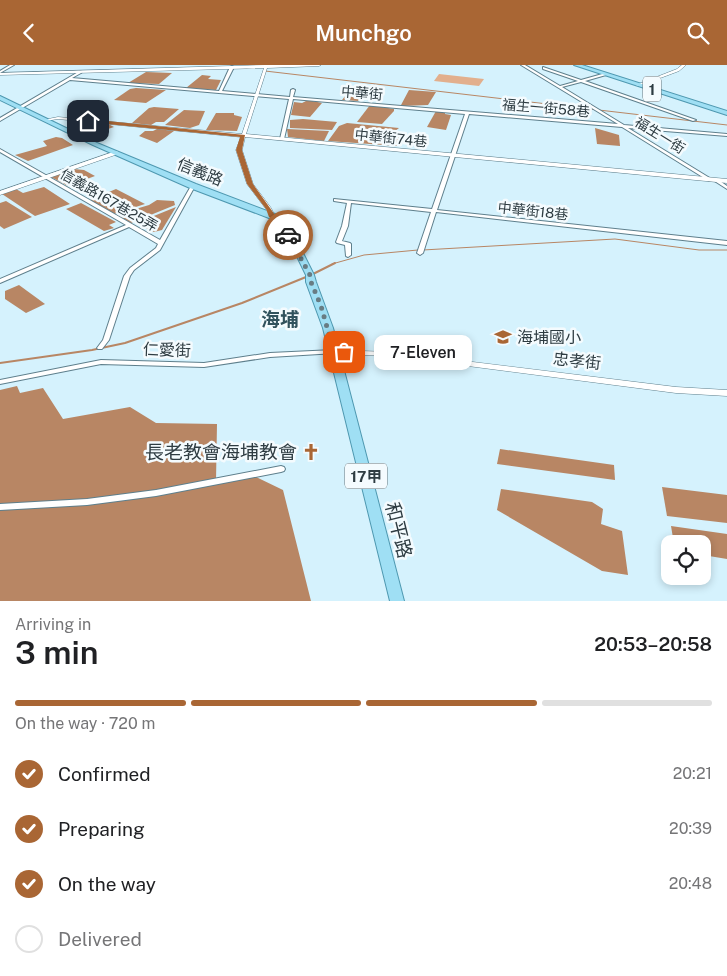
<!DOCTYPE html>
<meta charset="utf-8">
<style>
body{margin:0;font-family:"Public Sans","Noto Sans TC",sans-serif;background:#f6f6f6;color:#202124;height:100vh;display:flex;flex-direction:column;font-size:19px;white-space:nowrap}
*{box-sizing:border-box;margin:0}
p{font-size:16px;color:#757577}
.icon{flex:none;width:28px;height:28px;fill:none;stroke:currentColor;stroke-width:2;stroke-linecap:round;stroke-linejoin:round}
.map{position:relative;height:536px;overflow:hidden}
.side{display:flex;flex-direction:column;background:#fff;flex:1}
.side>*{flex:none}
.fabs{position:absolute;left:661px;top:470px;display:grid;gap:10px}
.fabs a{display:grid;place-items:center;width:50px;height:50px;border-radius:10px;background:#fff;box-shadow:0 2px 8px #0003;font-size:25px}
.pin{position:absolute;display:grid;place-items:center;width:42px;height:42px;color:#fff;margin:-21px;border-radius:10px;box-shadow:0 2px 8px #0006}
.courier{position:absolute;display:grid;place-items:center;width:50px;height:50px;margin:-25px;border:4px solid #a96634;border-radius:50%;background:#fff;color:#222;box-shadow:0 1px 6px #0007}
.bubble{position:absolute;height:35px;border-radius:10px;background:#fff;box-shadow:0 2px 8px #0003;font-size:16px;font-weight:600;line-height:35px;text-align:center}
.summary em{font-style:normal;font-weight:600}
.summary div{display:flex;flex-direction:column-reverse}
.summary{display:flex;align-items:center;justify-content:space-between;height:85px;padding:0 15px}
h1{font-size:32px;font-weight:600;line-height:38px}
.bar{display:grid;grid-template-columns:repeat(4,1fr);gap:8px 5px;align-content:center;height:60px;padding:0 15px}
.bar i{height:6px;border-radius:4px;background:#e0e0e0}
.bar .selected{background:#a96634}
.bar p{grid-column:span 4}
ol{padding:0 15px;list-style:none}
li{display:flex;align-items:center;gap:15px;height:55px}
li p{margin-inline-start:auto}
li .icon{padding:5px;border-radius:50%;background:#a96634;color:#fff;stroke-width:4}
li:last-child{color:#757577}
li i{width:28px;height:28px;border:2px solid #e0e0e0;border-radius:50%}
header{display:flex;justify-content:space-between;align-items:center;height:65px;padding:0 15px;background:#a96634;color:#fff;font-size:22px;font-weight:600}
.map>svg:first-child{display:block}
.green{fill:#e2af8d}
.water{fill:#b88664}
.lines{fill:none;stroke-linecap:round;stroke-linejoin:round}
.stream-far1{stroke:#b88664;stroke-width:1}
.stream{stroke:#b88664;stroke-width:2}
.minor-casing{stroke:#5e7f8c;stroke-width:2}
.tertiary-casing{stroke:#5e7f8c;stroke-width:1}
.primary-casing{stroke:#4e98b0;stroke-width:2}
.minor{fill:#fff;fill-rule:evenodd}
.tertiary{fill:#fff;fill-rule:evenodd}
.primary{fill:#9fdff4;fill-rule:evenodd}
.route{fill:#a96634}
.done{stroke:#687c83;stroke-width:5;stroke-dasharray:0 9}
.labels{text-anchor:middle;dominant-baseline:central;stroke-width:5;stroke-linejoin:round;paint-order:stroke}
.far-street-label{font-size:14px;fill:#2e3c42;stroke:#f4fbfe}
.shield{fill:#f4fbfe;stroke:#69757a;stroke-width:1}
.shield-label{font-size:15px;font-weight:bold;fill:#2e3c42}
.street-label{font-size:16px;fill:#2e3c42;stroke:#f4fbfe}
.poi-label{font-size:16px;fill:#2e3c42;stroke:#f4fbfe;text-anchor:start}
.quarter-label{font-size:19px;font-weight:bold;fill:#31525d;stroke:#f4fbfe}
.near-poi-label{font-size:19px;fill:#2e3c42;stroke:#f4fbfe;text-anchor:end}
.near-street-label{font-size:19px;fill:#2e3c42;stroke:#f4fbfe}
</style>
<header><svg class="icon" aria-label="back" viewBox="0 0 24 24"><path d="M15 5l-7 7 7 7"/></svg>Munchgo<svg class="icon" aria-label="search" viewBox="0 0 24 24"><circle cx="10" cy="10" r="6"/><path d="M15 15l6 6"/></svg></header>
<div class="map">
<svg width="727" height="536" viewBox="0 0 727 536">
<rect width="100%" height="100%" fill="#d5f2fd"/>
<path class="green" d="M439,9L484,14L479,21L434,16Z"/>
<g class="water">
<path d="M146,7L172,8L159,19L128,18Z"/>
<path d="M202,10L211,11L208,14L221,15L216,25L186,23Z"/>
<path d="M353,21L373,23L367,31L361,32L358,36L342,35Z"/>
<path d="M136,23L166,25L146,38L114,35L130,24Z"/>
<path d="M409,25L436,27L428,40L403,41L401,40Z"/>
<path d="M308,35L322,38L310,52L291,50L294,37L302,38Z"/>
<path d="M370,40L394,44V46L382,59L357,57Z"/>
<path d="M154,42L179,44L164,57H156L151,60L132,58L149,43Z"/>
<path d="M184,45L205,46L199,60L190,63L165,60Z"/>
<path d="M436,46L445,47V49L451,50L446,65L427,62Z"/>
<path d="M216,48H234V50L242,52L237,66L206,65Z"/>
<path d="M303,54L337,57L332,65L290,63V55Z"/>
<path d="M77,56L108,59L114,62L93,69L70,59Z"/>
<path d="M347,58L399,63L395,66L405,68L398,81L328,76L339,61Z"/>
<path d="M595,63L619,70L620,81L597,79Z"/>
<path d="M157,64L174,66L157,78L139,71L145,66H153Z"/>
<path d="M287,64L329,66L324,76L288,72Z"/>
<path d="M56,72L62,73L73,80L28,96L15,90L47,81L43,76Z"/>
<path d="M74,104L84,105L95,111L68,121L51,112Z"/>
<path d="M44,122L70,139L35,151L2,129L16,124L23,128Z"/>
<path d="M116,124L145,139L114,149L90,135Z"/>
<path d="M157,135L174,136L175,140L131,158L119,151V149L149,140Z"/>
<path d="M6,136L32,152L4,164L0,161V138Z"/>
<path d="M81,138L116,157L109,160L114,163L104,166L66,144Z"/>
<path d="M176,142L162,165L154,167L138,159L139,157Z"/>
<path d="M19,220L45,239L26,248L5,234V226Z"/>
<path d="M17,321L20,328L43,323L63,354L130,342L156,358L217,359L216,416L254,411L283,425L311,536H0V325Z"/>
<path d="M500,384L614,400L615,415L497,399Z"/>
<path d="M662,422L727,430V458L667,451Z"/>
<path d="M501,424L592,437L603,444L601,459L622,466L628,510L602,506L497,445Z"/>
<path d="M671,461L727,469V494L703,490L702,479H674Z"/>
</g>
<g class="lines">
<g class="stream-far1">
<path d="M265,6L727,60"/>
<path d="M423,185L615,174L699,185H727"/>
<path d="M332,199L364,190L418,185"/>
</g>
<g class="stream">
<path d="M313,209L335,198"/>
<path d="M0,298L92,285L125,278L242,238L306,212"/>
</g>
<g class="minor-casing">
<g id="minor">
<path d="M10,0H14L0,8V6Z"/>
<path d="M521,0H525L560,21L578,16L543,4V2L581,15L606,8V10L585,16L696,55L693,56L581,17L562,22L624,60L727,69V71L628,63L713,115L717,114L727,121V124L713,115L709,116L622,62L469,49L437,145L727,176V180L436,147L423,188L420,190L417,188L431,147L351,138L348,161L342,176L350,178L351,179V190L348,192L346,191L345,180L337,178L336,177L342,161L347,138L334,136V134L432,144L465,49L293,34L284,74L282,75L280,74L289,34L70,15L0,56V53L80,6L82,7L81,8L72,13L219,26L230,2L232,1L234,2L222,26L290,32L291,25L293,24L295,25L293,32L618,59Z"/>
<path d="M0,84L160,175L191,121L193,120L195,121L160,185L134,205L130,211L109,275L102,284H98L97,283L103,275L124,211L130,203L156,183L158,179L129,162L0,218V214L126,160L0,87Z"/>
<path d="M334,285L337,287L336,288L270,292L204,302L101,299L0,319V315L101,295L204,298L270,288Z"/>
<path d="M281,401L284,402L285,404L284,406L281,407L156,431L87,440L0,445V439L87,434L156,425Z"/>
</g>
</g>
<g class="tertiary-casing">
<g id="tertiary">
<path d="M266,0H321L319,1L267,3L246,69L727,114V118L245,72L242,85L253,119L271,143L275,151L272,153L270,152L266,144L247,119L236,85L241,72L58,54L45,56L43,55L58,52L242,69L264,3L0,10V8Z"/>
<path d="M682,0H686L679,6L639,21L636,20L677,4Z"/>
<path d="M116,86L118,87V89L0,130V126Z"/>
<path d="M331,285L391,287L676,322L727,325V331L676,328L391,291L334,289H331L330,287Z"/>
</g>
</g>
<g class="primary-casing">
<g id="primary">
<path d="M574,0H582L727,46V50Z"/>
<path d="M0,31L97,78L196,119L275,149L289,160L314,210L316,217L333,263L404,536H390L323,263L306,217V210L282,161L269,153L190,123L93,80L0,35Z"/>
</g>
</g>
<use href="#minor" class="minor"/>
<use href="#tertiary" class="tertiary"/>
<use href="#primary" class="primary"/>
</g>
<path class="route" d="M88,54L245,70L242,85L253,119L275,150L287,158L292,170L286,171L282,161L269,152L266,144L247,119L236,85L240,72L86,57Z"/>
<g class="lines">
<path class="done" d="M288,170L310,210L311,217L321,241L334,287H344"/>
</g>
<defs>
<g id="school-bare" transform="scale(1.35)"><path d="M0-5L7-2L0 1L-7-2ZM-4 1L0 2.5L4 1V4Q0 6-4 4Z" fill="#a96634" stroke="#f4fbfe" stroke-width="2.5" paint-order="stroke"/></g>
<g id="church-bare" transform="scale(1.35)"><path d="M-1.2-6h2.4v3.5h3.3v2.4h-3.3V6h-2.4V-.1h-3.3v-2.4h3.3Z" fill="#a96634" stroke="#f4fbfe" stroke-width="2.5" paint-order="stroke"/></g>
</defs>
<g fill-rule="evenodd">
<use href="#school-bare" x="503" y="272"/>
<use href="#church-bare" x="311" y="387"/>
</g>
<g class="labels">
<g class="far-street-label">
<text transform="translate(362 28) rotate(5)">中華街</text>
<text transform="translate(546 43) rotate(5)">福生一街58巷</text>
<text transform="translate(660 70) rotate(32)">福生一街</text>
<text transform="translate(391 73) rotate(6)">中華街74巷</text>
<text transform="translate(109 135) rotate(30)">信義路167巷25弄</text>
<text transform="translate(533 146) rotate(6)">中華街18巷</text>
</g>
<g class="shield">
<rect x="643" y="11.5" width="18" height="25" rx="4"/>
<rect x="345" y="398.5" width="42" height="25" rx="4"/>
</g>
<g class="shield-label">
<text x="652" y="24">1</text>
<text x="366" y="411">17甲</text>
</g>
<g class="street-label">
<text transform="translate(200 107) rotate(22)">信義路</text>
<text transform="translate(167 285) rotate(2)">仁愛街</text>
<text transform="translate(577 296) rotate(6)">忠孝街</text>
</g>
<g class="poi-label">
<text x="517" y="272">海埔國小</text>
</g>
<g class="quarter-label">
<text x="280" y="254">海埔</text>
</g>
<g class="near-poi-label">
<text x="297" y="387">長老教會海埔教會</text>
</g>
<g class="near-street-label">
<text transform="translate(399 465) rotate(76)">和平路</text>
</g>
</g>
</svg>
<div class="fabs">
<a><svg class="icon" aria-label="locate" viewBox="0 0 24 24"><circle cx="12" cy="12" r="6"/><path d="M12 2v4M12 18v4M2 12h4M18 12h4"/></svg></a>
</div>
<div class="pin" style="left:344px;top:287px;background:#ea580c"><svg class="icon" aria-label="bag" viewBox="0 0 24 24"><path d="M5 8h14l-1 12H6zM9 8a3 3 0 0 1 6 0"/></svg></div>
<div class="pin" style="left:88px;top:56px;background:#1f2937"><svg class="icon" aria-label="home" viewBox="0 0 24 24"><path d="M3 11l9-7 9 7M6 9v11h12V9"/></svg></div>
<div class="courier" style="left:288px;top:170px"><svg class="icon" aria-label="car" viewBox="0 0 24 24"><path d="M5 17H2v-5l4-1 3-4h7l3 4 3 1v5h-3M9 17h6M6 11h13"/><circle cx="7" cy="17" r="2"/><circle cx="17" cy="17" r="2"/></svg></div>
<div class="bubble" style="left:374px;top:270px;width:98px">7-Eleven</div>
</div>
<section class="side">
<div class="summary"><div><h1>3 min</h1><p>Arriving in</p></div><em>20:53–20:58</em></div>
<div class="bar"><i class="selected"></i><i class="selected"></i><i class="selected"></i><i></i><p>On the way · 720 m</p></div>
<ol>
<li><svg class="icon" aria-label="check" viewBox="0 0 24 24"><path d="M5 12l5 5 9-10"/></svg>Confirmed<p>20:21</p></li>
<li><svg class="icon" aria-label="check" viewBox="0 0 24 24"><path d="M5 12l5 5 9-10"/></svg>Preparing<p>20:39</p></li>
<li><svg class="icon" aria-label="check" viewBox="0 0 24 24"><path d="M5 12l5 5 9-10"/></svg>On the way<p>20:48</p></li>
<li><i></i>Delivered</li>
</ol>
</section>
